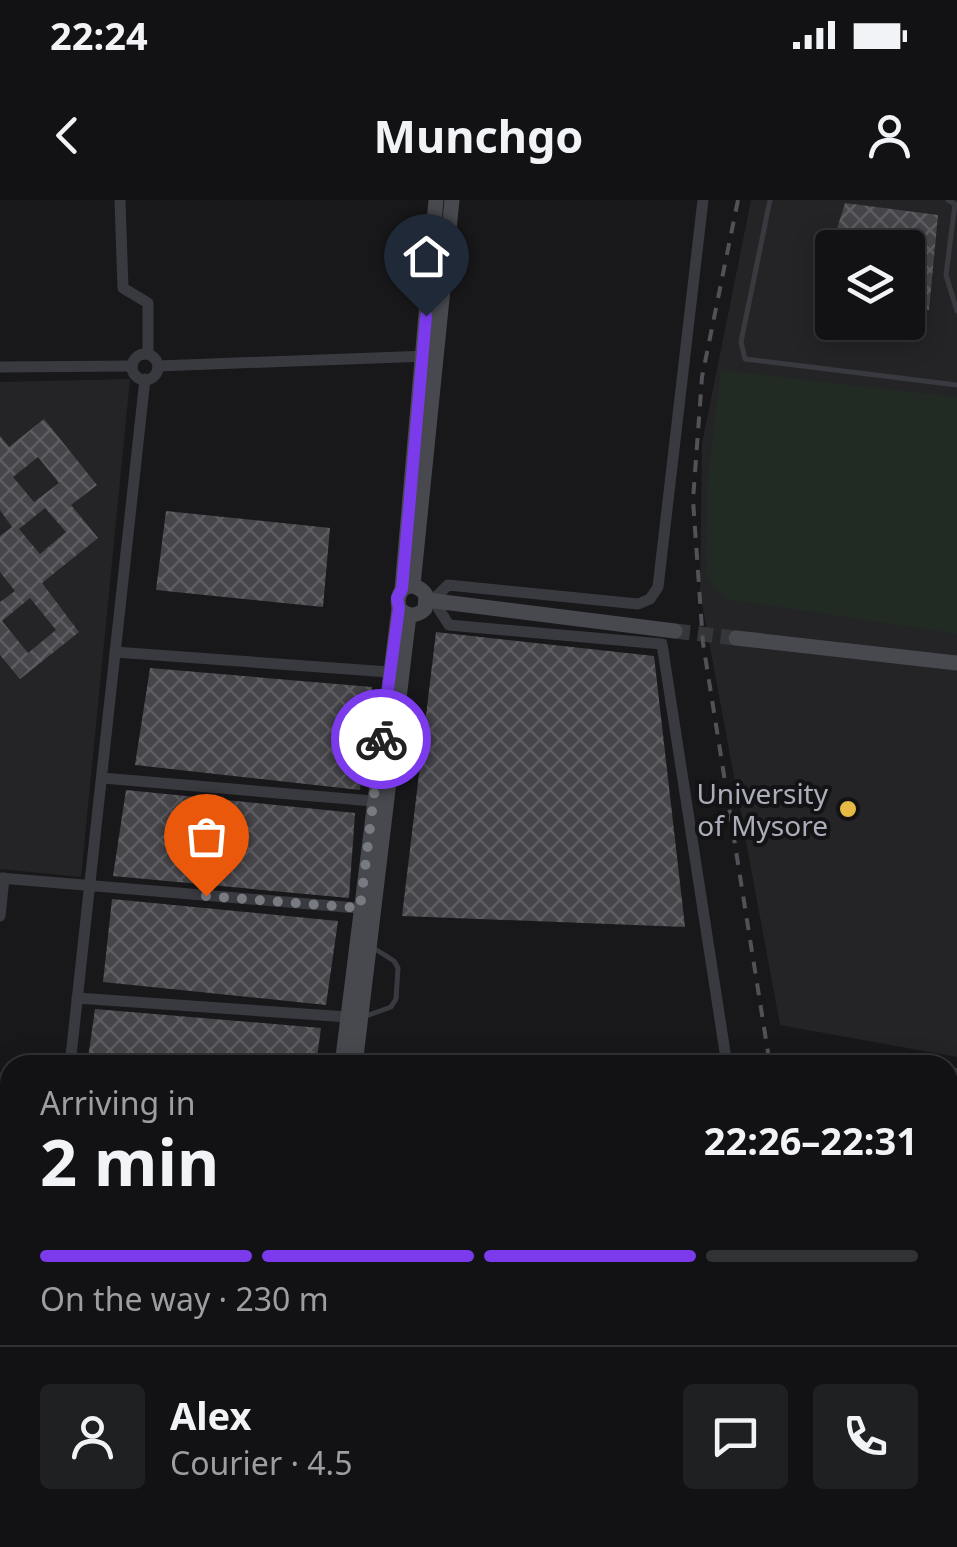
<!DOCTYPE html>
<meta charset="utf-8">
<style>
body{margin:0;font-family:"Noto Sans",sans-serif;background:#1f2022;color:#f1f3f6;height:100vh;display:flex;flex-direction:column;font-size:38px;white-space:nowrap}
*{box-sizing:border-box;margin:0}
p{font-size:32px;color:#9c9ea0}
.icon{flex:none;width:55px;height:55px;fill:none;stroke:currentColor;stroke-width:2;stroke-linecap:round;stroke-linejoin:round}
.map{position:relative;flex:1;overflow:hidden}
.panel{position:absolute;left:0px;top:855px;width:958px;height:492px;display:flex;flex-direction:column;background:#121214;border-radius:30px 30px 0 0;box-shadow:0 5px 25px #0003,0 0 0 2px #313234}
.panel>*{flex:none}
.buttons{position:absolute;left:815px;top:30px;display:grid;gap:20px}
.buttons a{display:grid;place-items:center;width:110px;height:110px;border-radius:10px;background:#121214;box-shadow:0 5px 25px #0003,0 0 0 2px #313234;font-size:50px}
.pin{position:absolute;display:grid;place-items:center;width:85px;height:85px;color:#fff;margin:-102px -42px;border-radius:50% 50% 50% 0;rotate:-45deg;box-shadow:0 0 10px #0007}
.pin .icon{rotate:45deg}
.courier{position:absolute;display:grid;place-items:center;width:100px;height:100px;margin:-50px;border:8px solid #7c3aed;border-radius:50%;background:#fff;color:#222;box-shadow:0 2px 12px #0007}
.head em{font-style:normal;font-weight:700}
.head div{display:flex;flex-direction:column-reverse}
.head{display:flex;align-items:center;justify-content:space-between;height:170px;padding:0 40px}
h1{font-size:65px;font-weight:700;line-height:75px}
.bar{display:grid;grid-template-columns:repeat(4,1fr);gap:15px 10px;align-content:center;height:120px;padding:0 40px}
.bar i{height:12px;border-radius:8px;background:#313234}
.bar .current{background:#7c3aed}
.bar p{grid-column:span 4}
.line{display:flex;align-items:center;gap:25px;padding:0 40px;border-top:2px solid #313234}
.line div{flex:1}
.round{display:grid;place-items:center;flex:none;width:105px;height:105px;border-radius:10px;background:#1f2022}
.status{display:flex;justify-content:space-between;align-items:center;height:70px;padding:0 50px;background:#121214;direction:ltr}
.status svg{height:28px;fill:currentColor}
header{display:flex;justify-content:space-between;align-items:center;height:130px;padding:0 40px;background:#121214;font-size:45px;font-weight:700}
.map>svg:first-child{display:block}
.built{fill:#242427;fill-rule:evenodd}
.park{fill:url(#park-dots)}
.pitch{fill:#222a24}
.building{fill:url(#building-cross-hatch);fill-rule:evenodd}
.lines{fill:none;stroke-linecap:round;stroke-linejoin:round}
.secondary-tunnel{stroke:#35363a;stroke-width:15;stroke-dasharray:15 8;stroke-linecap:butt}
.lane{stroke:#393a3f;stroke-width:5}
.street{stroke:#393a3f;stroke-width:11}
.secondary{stroke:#47494f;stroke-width:15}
.rail{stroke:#505258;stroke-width:4;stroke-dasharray:12 10;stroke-linecap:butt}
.done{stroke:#787a81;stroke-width:10;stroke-dasharray:0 18}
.route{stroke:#7c3aed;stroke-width:12}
.poi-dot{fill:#e5bb45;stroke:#131315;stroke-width:4}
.labels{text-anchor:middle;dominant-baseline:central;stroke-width:8;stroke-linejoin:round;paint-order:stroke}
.poi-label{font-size:28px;fill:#abaeb9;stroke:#131315;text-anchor:end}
</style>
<div class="status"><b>22:24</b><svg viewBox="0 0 49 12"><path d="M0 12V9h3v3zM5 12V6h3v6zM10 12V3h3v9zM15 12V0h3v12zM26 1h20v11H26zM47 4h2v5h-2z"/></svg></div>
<header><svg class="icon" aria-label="back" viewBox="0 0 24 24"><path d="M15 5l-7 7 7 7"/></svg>Munchgo<svg class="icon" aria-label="person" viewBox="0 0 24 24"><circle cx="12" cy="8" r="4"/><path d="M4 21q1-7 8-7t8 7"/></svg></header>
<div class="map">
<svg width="957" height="1347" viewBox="0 0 957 1347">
<defs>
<pattern id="park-dots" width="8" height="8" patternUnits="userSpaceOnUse" patternTransform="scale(2.5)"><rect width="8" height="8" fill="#222a24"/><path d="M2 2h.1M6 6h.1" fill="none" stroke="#3f4642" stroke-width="1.8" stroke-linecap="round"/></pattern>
<pattern id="building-cross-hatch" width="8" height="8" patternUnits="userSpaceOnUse" patternTransform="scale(2.5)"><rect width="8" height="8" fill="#45454a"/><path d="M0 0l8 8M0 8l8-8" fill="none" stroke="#5d5d62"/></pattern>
</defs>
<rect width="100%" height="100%" fill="#18181a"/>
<g class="built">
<path d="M751,0H957V857L780,825L700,393L702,244ZM832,48H908V122H832Z"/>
<path d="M130,179L81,677L0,669V182Z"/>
</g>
<path class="park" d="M948,1035L957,1036V1347H852L851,1338H948Z"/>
<path class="pitch" d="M721,170L957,197V434L725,399L706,377L707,286Z"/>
<g class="building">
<path d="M845,3L938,15L929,110L908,108V48H831Z"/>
<path d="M830,50L832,101L814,100Z"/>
<path d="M44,219L97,285L71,305L98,338L42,383L79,432L20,479L0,455V402L15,391L0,372V336L12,327L0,310V236L9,247ZM38,257L59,283L34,302L13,277ZM45,308L66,332L40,354L19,329ZM30,398L56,430L28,453L2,421Z"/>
<path d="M166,311L330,328L323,407L156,390Z"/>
<path d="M436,432L654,456L685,727L402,716Z"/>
<path d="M150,468L372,487L360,590L135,565Z"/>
<path d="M126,590L355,613L349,698L113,676Z"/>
<path d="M112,699L338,721L326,805L103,782Z"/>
<path d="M95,809L321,828L316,865H87Z"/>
<path d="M948,867L957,868V914L948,913Z"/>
<path d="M0,908L10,910V1090L0,1089Z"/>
<path d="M948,932L957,933V1006L948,1005Z"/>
</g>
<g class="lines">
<path class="secondary-tunnel" d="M675,431L736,438"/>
<g class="lane">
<path d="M770,0L741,142L745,159L957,185"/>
<path d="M948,0L955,4L946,75L957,111"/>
<path d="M363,817L391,807L396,799L398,768L394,761L372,747"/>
<path d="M948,1047L957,1060"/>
<path d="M957,1229L954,1255L957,1262"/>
<path d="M948,1278L957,1272"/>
</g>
<g class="street">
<path d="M120,0L123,88L148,103V154"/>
<path d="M703,0L658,387L650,399L638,404L448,385L433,400L449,425L662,444L727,865"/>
<circle cx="145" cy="167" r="13"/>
<path d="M158,166L428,156"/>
<path d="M0,167L132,166"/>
<path d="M115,452L389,472"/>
<path d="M102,578L373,601"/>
<path d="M0,678L369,709"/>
<path d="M0,716L4,678"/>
<path d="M77,798L348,817"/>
<path d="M70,865L145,179"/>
<path d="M0,1104L10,1105"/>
<path d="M0,1285L7,1250"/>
<path d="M809,1338L811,1347"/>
<path d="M427,1347L428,1338"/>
<path d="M644,1347L645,1338"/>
</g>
<g class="secondary">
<path d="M413,385L452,0"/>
<path d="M402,389L436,0"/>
<path d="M427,400L675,431"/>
<path d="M736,438L957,463"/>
<path d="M342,865L399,408C394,387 414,378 426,395L425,409C416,417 407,417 399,408"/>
<path d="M355,865L409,415"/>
<path d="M0,888L10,889"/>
<path d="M289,1339L360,1347"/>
</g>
<g class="rail">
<path d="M738,0L702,177L693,300L703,443L770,865"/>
<path d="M841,1338L843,1347"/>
</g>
</g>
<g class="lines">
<path class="done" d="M206,696L360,708L381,539"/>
<path class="route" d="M381,539L399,408L397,398L402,389L426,116"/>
</g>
<circle class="poi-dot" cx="848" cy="609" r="10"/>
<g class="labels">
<g class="poi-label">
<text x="828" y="593">University<tspan x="828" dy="32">of Mysore</tspan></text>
</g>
</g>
</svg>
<div class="buttons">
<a><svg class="icon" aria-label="layers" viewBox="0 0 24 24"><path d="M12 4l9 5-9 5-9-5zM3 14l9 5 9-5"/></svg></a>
</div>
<div class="pin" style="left:206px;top:696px;background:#ea580c"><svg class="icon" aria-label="bag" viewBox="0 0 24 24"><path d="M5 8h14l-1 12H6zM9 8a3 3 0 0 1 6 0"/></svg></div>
<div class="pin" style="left:426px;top:116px;background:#1f2937"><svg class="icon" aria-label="home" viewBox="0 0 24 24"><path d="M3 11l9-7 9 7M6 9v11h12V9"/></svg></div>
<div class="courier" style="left:381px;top:539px"><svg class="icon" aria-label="bike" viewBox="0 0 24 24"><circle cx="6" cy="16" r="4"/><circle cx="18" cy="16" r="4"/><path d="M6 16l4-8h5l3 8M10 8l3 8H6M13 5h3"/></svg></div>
<section class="panel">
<div class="head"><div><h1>2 min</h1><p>Arriving in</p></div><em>22:26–22:31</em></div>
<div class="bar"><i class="current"></i><i class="current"></i><i class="current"></i><i></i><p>On the way · 230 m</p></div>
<div class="line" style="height:180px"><a class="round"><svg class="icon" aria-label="person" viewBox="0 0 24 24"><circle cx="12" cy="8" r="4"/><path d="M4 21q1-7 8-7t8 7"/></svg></a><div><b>Alex</b><p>Courier · 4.5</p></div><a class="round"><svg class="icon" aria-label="chat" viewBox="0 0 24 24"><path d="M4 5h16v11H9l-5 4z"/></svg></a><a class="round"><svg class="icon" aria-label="phone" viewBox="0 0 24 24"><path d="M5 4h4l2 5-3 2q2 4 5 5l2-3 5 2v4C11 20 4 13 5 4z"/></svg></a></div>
</section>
</div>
